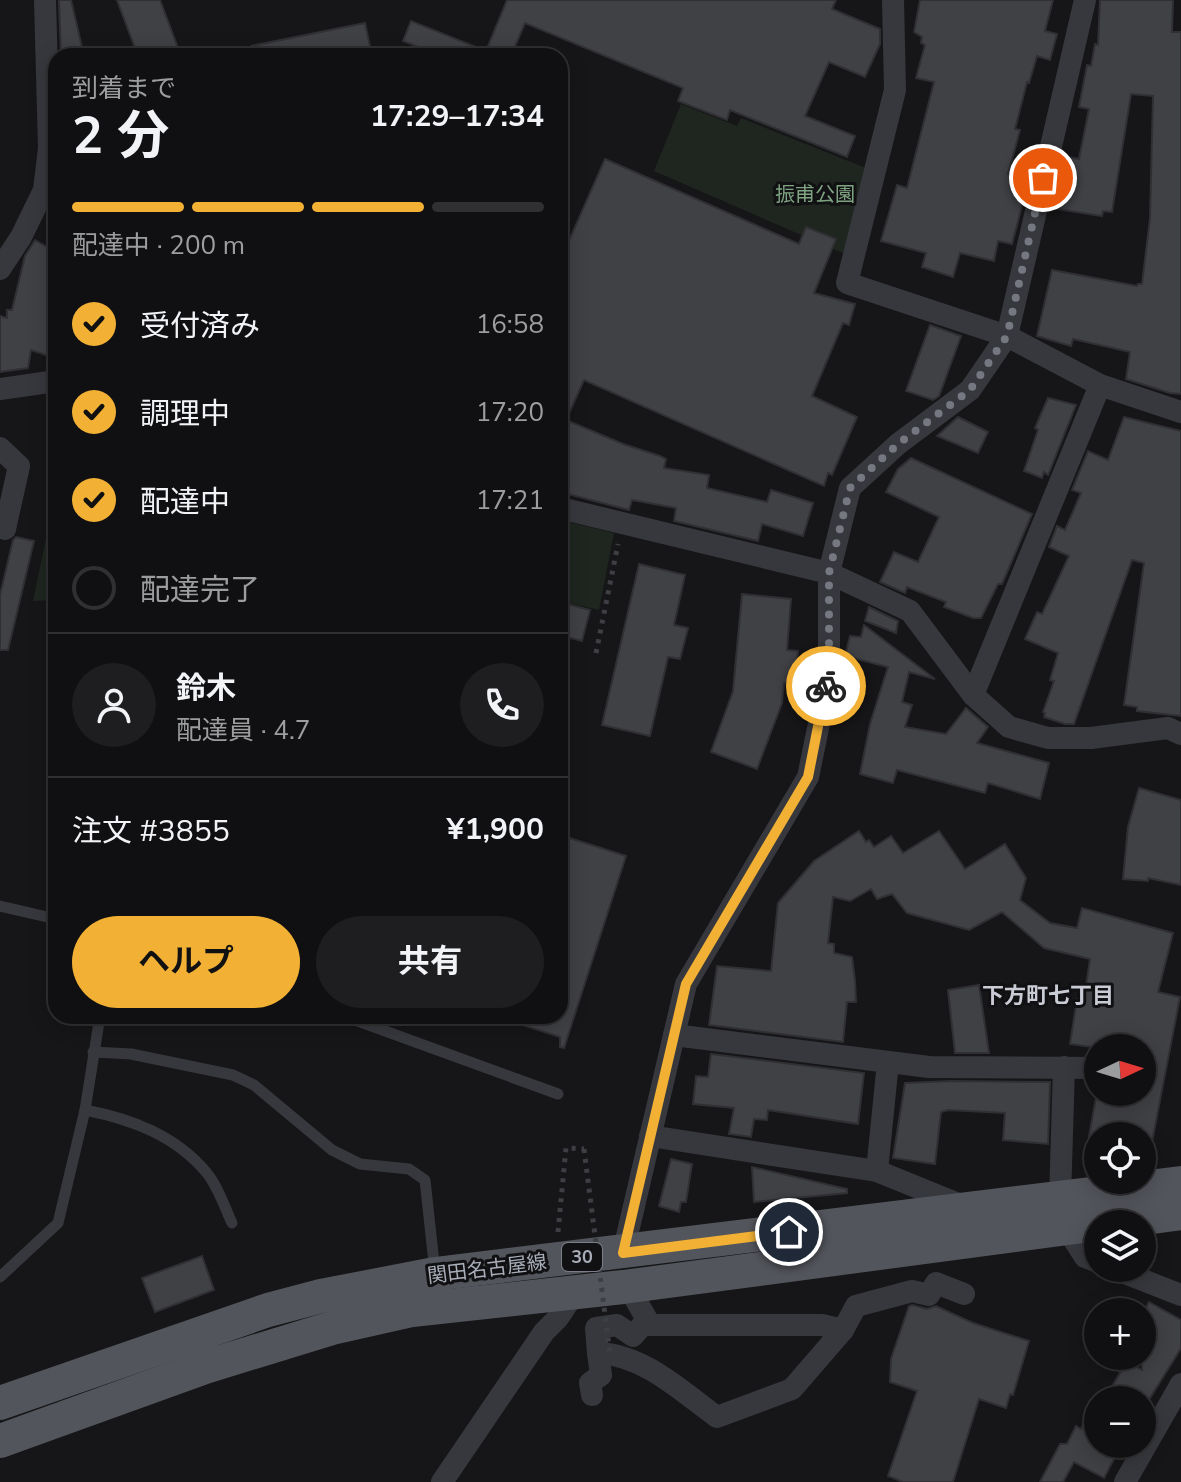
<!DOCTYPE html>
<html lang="ja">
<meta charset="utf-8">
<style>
body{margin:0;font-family:"Nunito Sans","Noto Sans JP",sans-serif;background:#1e1e20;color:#f1f3f6;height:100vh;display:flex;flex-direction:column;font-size:30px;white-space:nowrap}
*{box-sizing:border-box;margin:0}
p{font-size:26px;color:#9c9d9f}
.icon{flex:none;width:44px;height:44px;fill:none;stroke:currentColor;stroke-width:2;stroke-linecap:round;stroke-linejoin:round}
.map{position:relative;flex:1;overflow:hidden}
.panel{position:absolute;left:48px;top:48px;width:520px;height:976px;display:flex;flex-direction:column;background:#101012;border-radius:24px;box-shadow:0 4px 20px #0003,0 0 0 2px #303032}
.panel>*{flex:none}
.needle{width:52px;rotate:86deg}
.fabs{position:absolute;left:1084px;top:1034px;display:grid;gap:16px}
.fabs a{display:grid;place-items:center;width:72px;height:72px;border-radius:50%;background:#101012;box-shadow:0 4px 20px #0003,0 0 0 2px #303032;font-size:40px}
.pin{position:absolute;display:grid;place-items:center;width:68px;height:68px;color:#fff;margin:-34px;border:4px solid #fff;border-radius:50%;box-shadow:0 2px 8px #0007}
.courier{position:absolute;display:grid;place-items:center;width:80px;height:80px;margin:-40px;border:6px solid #f2b134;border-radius:50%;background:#fff;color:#222;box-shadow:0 2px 10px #0007}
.head em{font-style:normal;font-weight:700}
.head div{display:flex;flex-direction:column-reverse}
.head{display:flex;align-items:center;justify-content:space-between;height:136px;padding:0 24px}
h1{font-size:52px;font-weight:700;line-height:60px}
.bar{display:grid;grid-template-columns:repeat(4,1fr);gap:12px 8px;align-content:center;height:96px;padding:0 24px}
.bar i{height:10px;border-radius:6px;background:#303032}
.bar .on{background:#f2b134}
.bar p{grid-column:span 4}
.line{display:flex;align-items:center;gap:20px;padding:0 24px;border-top:2px solid #303032}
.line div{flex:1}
.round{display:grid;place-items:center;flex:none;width:84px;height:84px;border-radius:42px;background:#1e1e20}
ol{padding:0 24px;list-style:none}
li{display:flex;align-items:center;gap:24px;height:88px}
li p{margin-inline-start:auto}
li .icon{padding:8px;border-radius:50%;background:#f2b134;color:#111;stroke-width:4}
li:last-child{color:#9c9d9f}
li i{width:44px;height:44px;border:4px solid #303032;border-radius:50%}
.button{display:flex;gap:16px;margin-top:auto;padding:16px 24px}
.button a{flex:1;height:92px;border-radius:48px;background:#f2b134;color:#111;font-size:32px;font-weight:700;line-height:92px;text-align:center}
.button a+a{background:#1e1e20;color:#f1f3f6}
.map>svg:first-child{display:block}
.green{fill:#1e261f}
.building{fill:#404145;stroke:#303034;stroke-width:2}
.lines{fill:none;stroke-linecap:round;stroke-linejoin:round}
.path{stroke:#3d3f44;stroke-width:5;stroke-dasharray:4 6;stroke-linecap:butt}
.lane{stroke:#37383d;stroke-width:11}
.street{stroke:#37383d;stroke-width:22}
.primary{stroke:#53555c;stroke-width:34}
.path-bridge{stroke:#3d3f44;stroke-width:5;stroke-dasharray:4 6;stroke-linecap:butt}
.done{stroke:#757880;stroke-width:8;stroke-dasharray:0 14.4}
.route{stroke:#f2b134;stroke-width:10}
.labels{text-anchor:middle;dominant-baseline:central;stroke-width:6;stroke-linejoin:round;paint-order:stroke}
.shield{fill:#111113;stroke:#7b7e86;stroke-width:2}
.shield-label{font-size:18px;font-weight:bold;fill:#a8adb8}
.park-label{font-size:20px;fill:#7fa381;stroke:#111113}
.street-label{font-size:20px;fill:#a8adb8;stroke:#111113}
.neighbourhood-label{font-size:22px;font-weight:bold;fill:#c9ccd4;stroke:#111113}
</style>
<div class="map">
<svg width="1181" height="1482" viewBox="0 0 1181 1482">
<rect width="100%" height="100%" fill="#161618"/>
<g class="green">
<path d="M681,104L737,126L741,118L866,168L845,254L654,171Z"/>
<path d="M56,490V600L33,601Z"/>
<path d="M560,520L614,533L599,610L560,601Z"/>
</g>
<g class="building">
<path d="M59,0H71L84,56H61Z"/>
<path d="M117,0H160L181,56H138Z"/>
<path d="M507,0H836L832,9L880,29V44L865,77L829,62L805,116L855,136L847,157L730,110L727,120L678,101L683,88L525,23L511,56H440L403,41L411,21L486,51Z"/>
<path d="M920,0H1053L1045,31L1057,34L1050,60L1037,56L1029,83L1027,82L1015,129L1020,130L1008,174L1029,179L1012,244L998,241L994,261L960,253L953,277L922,267L926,253L881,241L897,185L907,188L934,82L916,78L925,45L921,43L922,37L914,32Z"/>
<path d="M1100,0H1173L1172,32H1181V394L1170,393L1126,379L1130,352L1073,339L1071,346L1037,336L1052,270L1137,286L1138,284H1142L1150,218L1153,96L1131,94L1112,212L1103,211L1102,216L1051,208L1056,186L1063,188L1068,157L1079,159L1089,109L1079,107L1087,65L1091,66L1095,44L1098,45Z"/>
<path d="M365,23L372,56H252L251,46Z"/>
<path d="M605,159L799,244L806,227L836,239L814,293L855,304L849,325L843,323L812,396L857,417L832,475L828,473L824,486L584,380L566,420L623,444L660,456L666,459L664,468L709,475L707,488L767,502L771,490L813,503L803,536L762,524L758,541L674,521L676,508L632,500L629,510L560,492V261Z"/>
<path d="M35,240L56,252V284L51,306L56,308V343L52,357L31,350L28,368L0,372V316L7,318V310H12L25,256Z"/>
<path d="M930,325L961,336L939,396L933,400L906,391Z"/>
<path d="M1048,398L1076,405L1048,475L1044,472L1042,478L1024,471L1038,430L1035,428Z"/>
<path d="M958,417L988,432L978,453L937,436Z"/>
<path d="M1124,417L1181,431V716L1137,711V707L1124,705L1144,563L1132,560L1074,724H1065L1044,717L1045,713L1043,712L1054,681L1050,680L1058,653L1025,639L1037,612L1042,614L1069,556L1049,547L1057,526L1065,530L1081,493L1072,490L1088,451L1108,460Z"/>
<path d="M911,458L1032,514L1002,584H998L981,618H973L944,607L946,602L907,587L905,593L880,582L894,552L918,562L939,517L886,492L898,469Z"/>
<path d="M16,537L34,541L8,650H0V595L13,540Z"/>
<path d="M639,564L685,575L674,625L688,628L680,659L668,657L650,736L602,725Z"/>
<path d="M742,594L791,599L787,650L798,651L795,684L784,683L782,703L757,769L711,752L733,691Z"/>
<path d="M560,602L590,610L582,641L560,635Z"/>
<path d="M869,607L898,621L896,633L865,621Z"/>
<path d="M864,625L935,679L909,672L902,702L912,705L905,727L946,734L966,708L988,727L977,743L1049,763L1040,799L988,783L985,793L897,770L893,783L860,774L870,724L888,667L845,656L850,636L861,637Z"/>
<path d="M1139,788L1181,800V885L1148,878V881L1123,879L1128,827Z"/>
<path d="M859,831L866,842L869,840L874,847L891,836L903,853L939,831L965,869L1005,844L1026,878L1020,900L1050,923L1077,928L1082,908L1173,933L1158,992L1180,997L1152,1142L1142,1141V1136H1089L1097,1092H1142V1048H1099L1070,1044L1077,999L1084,1000L1090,959L1044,948L1002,912L969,930L907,913L892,894L877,899L871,889L850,901L833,897L828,943L834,944V953L852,957L855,981L856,1002H847L843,1042L709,1025L717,966L771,971L778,903L814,861Z"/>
<path d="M560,835L626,856L564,1048L560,1047V1037L507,1020L508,1016H560Z"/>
<path d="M979,985L989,1053H955L948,990Z"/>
<path d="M711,1054L864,1073L858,1124L768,1110L767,1120L754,1119L751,1137L729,1134L734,1108L693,1104L696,1076L708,1077Z"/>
<path d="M952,1081L1050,1082L1048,1144L1003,1140L1005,1113L948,1110L941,1112L935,1164L893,1158L905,1083Z"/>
<path d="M671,1159L692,1164L686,1202H681L679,1212L659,1206Z"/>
<path d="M752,1167L847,1189V1193L754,1202Z"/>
<path d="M202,1256L214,1290L155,1312L142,1278Z"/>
<path d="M1149,1302L1181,1320V1348L1142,1411V1400H1104L1127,1361L1142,1370V1315Z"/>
<path d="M912,1305L927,1309L936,1306L973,1323L1029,1341L1013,1395L1010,1394L1006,1408L979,1399L953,1482H903L888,1476L917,1391L890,1382L891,1359L909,1306Z"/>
<path d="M1098,1395V1444H1122L1104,1478L1074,1462L1063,1482H1040L1060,1444H1067L1076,1426L1081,1429Z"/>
</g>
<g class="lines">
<g class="path">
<path d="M596,653L618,544"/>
<path d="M558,1232L566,1148L584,1149"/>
</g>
<g class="lane">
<path d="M0,906L56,919"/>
<path d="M344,1016L558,1094"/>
<path d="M93,1052L131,1054L233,1075L254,1085L332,1150L360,1164L409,1169L425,1180L435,1272"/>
<path d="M85,1110C131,1119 175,1135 206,1172C218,1186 224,1206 232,1223"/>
<path d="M0,1277L58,1223L85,1110L100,1016"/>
</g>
<g class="street">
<path d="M893,0L895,90L847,283L1007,336L1100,385L1181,412"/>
<path d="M0,269L21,237L44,190L49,148L45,0"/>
<path d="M0,389L56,381"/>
<path d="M0,448L19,466L5,529"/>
<path d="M560,508L829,573L910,611L973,695L1009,727L1048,738H1091L1168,728L1181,734"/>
<path d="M973,695L1100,385"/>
<path d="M674,1035L929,1067L1098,1068"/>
<path d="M650,1136L877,1171L963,1206"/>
<path d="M877,1171L888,1062"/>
<path d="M1060,1199L1064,1067"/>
<path d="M1067,1229L1085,1257L1098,1262"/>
<path d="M623,1253L686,984L808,777L829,675V573L850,488L898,444L970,390L1007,336L1085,0"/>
<path d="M1112,1268L1181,1295"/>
<path d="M628,1286L650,1325H822L843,1330"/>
<path d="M647,1320L633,1336L617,1325L596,1328L598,1353C644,1355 681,1391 717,1417L792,1389L843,1330L856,1306L912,1291L929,1295L936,1283L964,1294"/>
<path d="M592,1395L590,1383L601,1375L598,1353"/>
<path d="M442,1482L544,1332L558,1318L576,1291"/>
<path d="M1125,1482L1181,1384"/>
</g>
<g class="primary">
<path d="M1100,1224L1181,1213"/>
<path d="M0,1403L268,1310L321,1296L435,1274L1181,1183"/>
<path d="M0,1441L205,1367L332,1328L412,1310L623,1287L1098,1224"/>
</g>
<path class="path-bridge" d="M584,1149L610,1354"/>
</g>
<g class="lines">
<path class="done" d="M826,686L829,675V573L850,488L898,444L970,390L1007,336L1043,178"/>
<path class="route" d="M789,1232L623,1253L686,984L808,777L826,686"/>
</g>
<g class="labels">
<rect class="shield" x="562" y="1243" width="40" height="28" rx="6"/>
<g class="shield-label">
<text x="582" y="1257">30</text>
</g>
<g class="park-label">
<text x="815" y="194">振甫公園</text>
</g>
<g class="street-label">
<text transform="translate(487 1269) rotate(-7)">関田名古屋線</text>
</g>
<g class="neighbourhood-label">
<text x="1048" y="996">下方町七丁目</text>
</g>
</g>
</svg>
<div class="fabs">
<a><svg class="needle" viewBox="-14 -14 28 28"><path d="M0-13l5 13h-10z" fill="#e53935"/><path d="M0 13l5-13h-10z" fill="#9c9d9f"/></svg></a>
<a><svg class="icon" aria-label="locate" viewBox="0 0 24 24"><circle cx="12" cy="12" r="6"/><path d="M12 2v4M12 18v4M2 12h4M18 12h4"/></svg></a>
<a><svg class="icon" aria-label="layers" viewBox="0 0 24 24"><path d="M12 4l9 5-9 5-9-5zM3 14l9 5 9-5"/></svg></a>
<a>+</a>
<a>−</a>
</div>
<div class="pin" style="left:1043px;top:178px;background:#ea580c"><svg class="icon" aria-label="bag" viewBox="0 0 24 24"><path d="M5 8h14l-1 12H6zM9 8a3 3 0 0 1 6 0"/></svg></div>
<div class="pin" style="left:789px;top:1232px;background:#1f2937"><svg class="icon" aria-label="home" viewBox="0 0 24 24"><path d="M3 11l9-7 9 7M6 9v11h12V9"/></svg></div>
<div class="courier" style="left:826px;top:686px"><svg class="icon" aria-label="bike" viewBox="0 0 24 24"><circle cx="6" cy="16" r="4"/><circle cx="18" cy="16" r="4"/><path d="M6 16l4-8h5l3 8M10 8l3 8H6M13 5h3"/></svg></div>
<section class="panel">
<div class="head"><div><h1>2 分</h1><p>到着まで</p></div><em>17:29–17:34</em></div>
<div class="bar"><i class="on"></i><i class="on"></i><i class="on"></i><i></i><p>配達中 · 200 m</p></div>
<ol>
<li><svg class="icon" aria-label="check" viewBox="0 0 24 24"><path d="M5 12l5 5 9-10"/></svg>受付済み<p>16:58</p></li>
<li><svg class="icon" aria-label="check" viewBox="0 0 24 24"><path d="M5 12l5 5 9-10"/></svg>調理中<p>17:20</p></li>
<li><svg class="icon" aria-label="check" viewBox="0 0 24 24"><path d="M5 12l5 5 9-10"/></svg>配達中<p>17:21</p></li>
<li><i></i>配達完了</li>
</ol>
<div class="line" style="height:144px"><a class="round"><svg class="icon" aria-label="person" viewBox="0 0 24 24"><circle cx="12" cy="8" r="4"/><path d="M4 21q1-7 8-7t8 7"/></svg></a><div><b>鈴木</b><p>配達員 · 4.7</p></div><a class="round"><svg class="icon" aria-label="phone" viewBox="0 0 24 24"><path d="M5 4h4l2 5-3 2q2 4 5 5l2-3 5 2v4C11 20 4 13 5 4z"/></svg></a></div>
<div class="line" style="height:104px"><div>注文 #3855</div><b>¥1,900</b></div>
<div class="button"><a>ヘルプ</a><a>共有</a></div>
</section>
</div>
